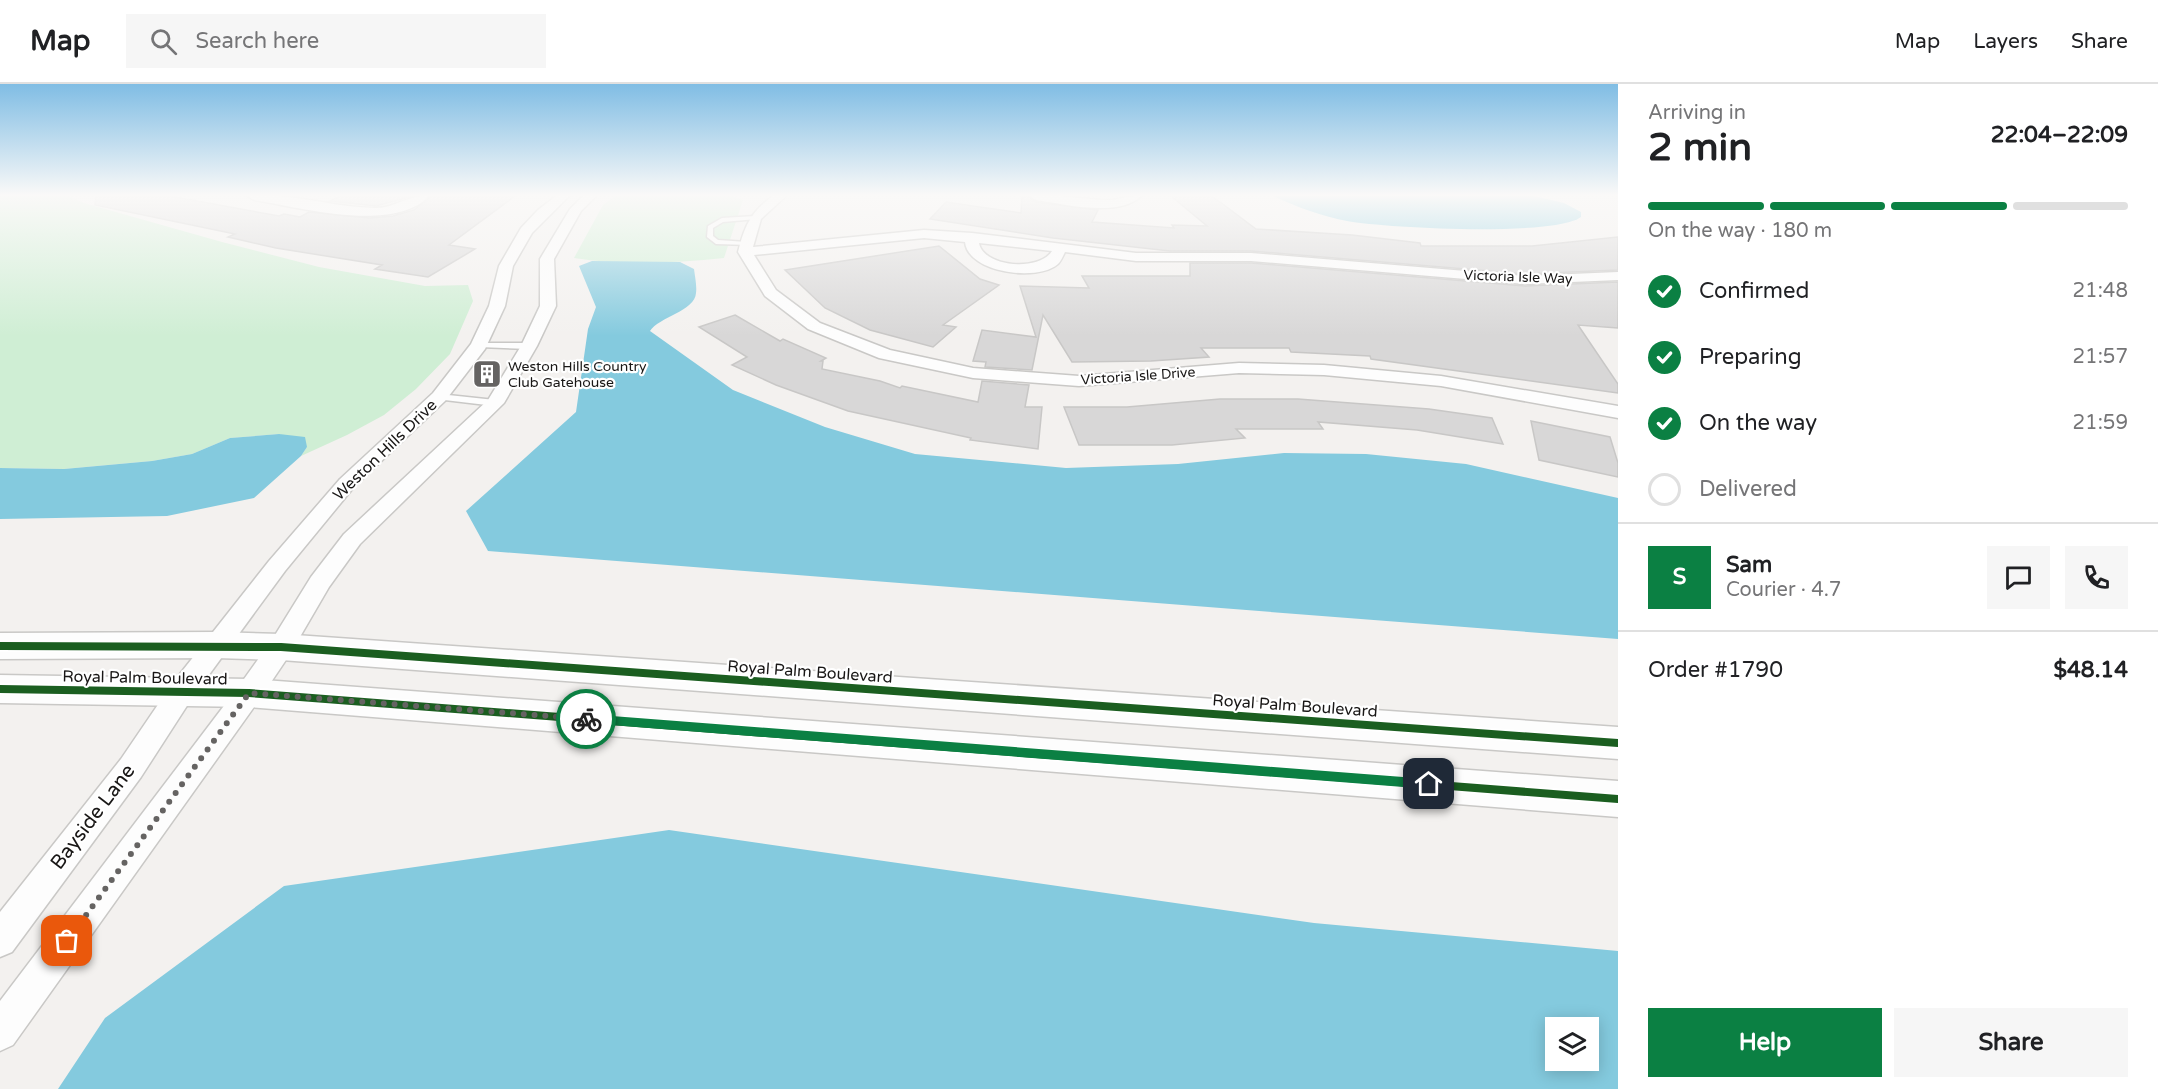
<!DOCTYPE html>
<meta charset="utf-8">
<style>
body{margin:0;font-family:"Varela Round",sans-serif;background:#f6f6f6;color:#202124;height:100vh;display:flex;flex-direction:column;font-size:22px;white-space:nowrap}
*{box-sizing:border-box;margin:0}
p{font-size:20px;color:#757577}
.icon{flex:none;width:33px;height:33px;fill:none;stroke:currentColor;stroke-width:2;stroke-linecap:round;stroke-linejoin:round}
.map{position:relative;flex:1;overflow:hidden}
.drawer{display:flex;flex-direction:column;background:#fff;width:540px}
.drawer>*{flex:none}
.buttons{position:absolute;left:1545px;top:933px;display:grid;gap:12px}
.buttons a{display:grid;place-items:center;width:54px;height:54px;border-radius:0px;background:#fff;box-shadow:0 3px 15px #0003;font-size:30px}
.pin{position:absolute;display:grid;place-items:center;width:51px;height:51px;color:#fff;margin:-26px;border-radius:12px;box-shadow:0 3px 9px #0006}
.courier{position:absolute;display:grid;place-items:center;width:60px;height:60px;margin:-30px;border:4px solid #0b8043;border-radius:50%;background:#fff;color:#222;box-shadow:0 2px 8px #0007}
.overview em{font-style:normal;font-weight:700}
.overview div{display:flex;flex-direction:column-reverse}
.overview{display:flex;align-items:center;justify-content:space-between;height:102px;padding:0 30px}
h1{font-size:39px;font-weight:700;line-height:45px}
.bar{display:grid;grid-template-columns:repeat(4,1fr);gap:9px 6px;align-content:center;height:72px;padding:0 30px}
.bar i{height:8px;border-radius:4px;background:#e0e0e0}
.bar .on{background:#0b8043}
.bar p{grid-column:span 4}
.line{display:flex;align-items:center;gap:15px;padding:0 30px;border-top:2px solid #e0e0e0}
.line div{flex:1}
.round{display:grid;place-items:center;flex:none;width:63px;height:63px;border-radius:0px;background:#f6f6f6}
ol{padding:0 30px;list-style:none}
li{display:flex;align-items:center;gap:18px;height:66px}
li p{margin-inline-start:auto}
li .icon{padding:6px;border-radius:50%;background:#0b8043;color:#fff;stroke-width:4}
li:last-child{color:#757577}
li i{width:33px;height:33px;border:3px solid #e0e0e0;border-radius:50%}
.cta{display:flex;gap:12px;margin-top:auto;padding:12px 30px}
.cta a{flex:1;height:69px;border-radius:0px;background:#0b8043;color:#fff;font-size:24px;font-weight:700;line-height:69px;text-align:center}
.cta a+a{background:#f6f6f6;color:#202124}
header{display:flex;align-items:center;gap:36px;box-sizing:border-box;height:84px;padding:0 30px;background:#fff;border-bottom:2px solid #e0e0e0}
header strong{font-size:28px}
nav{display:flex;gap:33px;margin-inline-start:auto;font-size:21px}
.search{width:420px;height:54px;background:#f6f6f6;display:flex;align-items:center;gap:15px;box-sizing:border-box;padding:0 21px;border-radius:0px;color:#757577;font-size:22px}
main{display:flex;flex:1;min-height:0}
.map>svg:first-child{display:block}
.green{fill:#cfeed4}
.water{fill:#84cade;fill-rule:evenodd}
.building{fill:#d8d7d7;stroke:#c8c7c6;stroke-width:1.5}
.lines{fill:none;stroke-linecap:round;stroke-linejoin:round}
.service-casing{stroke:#c9c8c6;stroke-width:3}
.minor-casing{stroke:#c9c8c6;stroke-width:3}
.primary-casing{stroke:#c9c8c6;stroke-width:3}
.service{fill:#fdfdfd;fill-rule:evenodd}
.minor{fill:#fdfdfd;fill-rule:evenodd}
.primary{fill:#fdfdfd;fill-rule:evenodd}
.cycleway-casing{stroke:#fff;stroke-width:12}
.cycleway{stroke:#1b5e20;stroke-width:8}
.route{fill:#0b8043}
.done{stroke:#656362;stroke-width:6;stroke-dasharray:0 10.8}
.labels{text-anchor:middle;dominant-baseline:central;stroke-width:4.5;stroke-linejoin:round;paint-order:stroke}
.far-street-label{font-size:14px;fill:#191716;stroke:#fff}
.far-poi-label{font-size:14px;fill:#191716;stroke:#fff;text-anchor:start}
.street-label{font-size:16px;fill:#191716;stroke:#fff}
.near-street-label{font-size:20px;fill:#191716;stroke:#fff}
</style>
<header>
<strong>Map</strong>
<div class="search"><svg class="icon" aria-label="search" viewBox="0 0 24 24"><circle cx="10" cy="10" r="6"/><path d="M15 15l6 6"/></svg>Search here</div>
<nav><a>Map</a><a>Layers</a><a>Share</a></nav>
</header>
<main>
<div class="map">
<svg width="1618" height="1005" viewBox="0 0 1618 1005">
<rect width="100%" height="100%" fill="#f3f1ef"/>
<g class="green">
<path d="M0,112H69L84,119L222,158L319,183L425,202L468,201L473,217L450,270L416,305L384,331L347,351L301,372L307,363L279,350L230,354L192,370L152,377L64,385L0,384Z"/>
<path d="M615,112H732L743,116L724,174C675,179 623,182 574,174L603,121Z"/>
</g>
<g class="water">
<path d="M1273,112H1534L1564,119L1581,128V133C1553,153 1385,144 1347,137C1321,132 1297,123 1273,112Z"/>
<path d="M592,177L680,178L694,185C695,193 697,202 696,209C695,227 659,233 650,247L733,306L825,343L915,370L1066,384L1178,380L1284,369L1366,370L1466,380L1618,414V555L488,467L466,427L576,328L588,245L596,223L579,182Z"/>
<path d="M279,350L305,353L307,363L301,372L254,414L167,432L0,435V384L64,385L152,377L192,370L230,354Z"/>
<path d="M669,746L1314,839L1618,867V1005H58L105,934L284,802ZM1556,944H1588V976H1556Z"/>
</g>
<g class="building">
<path d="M96,112H170L279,132L284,130L300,133L309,128L370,134L393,132L414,126L431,112H515L449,161L475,165L428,193L375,185L382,181L276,164L228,153L235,150L95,121Z"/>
<path d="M340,112H413L376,122L330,117Z"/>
<path d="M1022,112H1028L1036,118L1098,126L1092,138L1174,144L1172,141L1207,142L1171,112H1212L1256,145L1352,151L1420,159L1421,162H1532L1618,153V186L1525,190L1251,167H1170L1053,154L930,135L946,118L1021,129Z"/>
<path d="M939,162L980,195L999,201L943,241L956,243L933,263L870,246L825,224L785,186Z"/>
<path d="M1190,179H1251L1525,202L1618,198V244L1578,241L1618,300V309L1371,275L1370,272L1291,268L1289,264H1201L1209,273L1151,277L1072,278L1043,231L1032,286L985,283L986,278L973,277L982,246L1036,253L1020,202L1089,204L1082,192H1190Z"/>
<path d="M735,231L780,257L783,255L826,274L821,277H823L822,285L880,297L900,304L902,302L978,318L982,297L1029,301L1025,323H1042L1038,365L970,356L971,354L848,327L776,301L732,281L747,273L699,243Z"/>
<path d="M1220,315H1298L1429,325L1492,334L1503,360L1417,346L1318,338L1323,345H1236L1245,354L1172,361H1079L1064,323H1127Z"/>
<path d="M1531,337L1610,353L1618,379V393L1539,376Z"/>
</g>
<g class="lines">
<g class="service-casing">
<g id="service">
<path d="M755,132L758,134L757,135L723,138L713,144V152L718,156L747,158L750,160L749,161L716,160L707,153L708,142L722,134Z"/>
<path d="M476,259H529L533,262L529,265L479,263L475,261Z"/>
<path d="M439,310L495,316L500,319L495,322L436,315V311Z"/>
</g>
</g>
<g class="minor-casing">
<g id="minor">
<path d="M248,112C290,108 334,124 376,124C396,124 410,110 429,112C393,150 299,123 254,116Z"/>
<path d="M556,112H569L532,149L513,182L505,222L485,265L445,317L354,403L285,487L192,614L141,693L12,868L0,873V828L121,675L172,600L269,477L340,395L433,309L471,260L489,222L499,182L521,144L538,126Z"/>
<path d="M583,112H596L581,127L554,175L556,222L537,262L504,319L360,460L329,503L290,570L259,616L13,961L0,967V917L239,602L272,556L311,493L344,450L488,316L521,262L540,222V175L570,125Z"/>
<path d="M773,112H786L761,135L753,163L924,146L972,149L1136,169H1251L1525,192L1618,188V196L1525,200L1251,177H1136L1065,168C1063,172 1061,177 1058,180C1038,198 968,189 965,158L924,154L754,171L776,206L820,239L890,266L973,284L1079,292L1239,279L1324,281L1441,292L1618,322V334L1441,302L1324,291L1239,289L1079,302L973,294L879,274L808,245L765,212L738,168C744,143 751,127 773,112ZM979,159L1052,167C1039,188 983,183 979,159Z"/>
<path d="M1030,112C1056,109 1083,116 1109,116C1120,116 1130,111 1141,112C1119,134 1064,120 1036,116Z"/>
</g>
</g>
<g class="primary-casing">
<g id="primary">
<path d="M216,548L281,550L1618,643V675L281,576L216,574L0,575V549Z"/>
<path d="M0,591L249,595L1618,697V733L249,623L0,619Z"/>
</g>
</g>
<use href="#service" class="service"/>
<use href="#minor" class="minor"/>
<use href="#primary" class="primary"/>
<g class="cycleway-casing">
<g id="cycleway">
<path d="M0,562L281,563L1618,659"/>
<path d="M0,605L249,609L1618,715"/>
</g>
</g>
<use href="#cycleway" class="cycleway"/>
</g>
<linearGradient id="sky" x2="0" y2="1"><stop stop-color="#80bde4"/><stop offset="0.44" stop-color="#faf9f8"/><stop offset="1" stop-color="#faf9f8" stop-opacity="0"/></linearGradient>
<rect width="1618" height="252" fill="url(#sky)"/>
<path class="route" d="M586,630L1429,695L1435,700L1429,705L586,639L580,635Z"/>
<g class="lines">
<path class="done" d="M67,857L249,609L586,635"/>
</g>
<defs>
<g id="building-square" transform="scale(1.5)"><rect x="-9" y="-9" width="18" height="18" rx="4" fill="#656362" stroke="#fff"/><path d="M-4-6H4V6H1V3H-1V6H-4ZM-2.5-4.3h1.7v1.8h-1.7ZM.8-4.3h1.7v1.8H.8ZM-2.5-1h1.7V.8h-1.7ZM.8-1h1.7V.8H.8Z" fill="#fff"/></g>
</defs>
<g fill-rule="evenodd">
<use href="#building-square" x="487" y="290"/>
</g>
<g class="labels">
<g class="far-street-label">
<text transform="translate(1518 193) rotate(2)">Victoria Isle Way</text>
<text transform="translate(1138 292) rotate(-4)">Victoria Isle Drive</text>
</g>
<g class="far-poi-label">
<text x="508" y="282">Weston Hills Country<tspan x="508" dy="16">Club Gatehouse</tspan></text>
</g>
<g class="street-label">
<text transform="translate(385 366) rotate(-44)">Weston Hills Drive</text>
<text transform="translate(810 588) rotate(4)">Royal Palm Boulevard</text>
<text transform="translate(145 594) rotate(1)">Royal Palm Boulevard</text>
<text transform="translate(1295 622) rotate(4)">Royal Palm Boulevard</text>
</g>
<g class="near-street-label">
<text transform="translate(93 733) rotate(-53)">Bayside Lane</text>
</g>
</g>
</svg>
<div class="buttons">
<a><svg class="icon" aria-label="layers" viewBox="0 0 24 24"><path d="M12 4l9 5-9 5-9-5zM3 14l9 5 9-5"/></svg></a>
</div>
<div class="pin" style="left:67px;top:857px;background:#ea580c"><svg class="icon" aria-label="bag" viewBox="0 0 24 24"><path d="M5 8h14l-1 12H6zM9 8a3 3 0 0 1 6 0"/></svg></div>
<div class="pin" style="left:1429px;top:700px;background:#1f2937"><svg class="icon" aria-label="home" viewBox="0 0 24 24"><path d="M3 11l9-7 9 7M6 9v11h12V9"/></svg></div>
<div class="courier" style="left:586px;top:635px"><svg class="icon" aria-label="bike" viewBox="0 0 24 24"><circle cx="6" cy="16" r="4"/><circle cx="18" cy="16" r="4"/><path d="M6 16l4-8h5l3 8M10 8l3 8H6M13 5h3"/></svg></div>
</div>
<section class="drawer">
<div class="overview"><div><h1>2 min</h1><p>Arriving in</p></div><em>22:04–22:09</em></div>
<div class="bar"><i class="on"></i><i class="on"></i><i class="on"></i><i></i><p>On the way · 180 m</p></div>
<ol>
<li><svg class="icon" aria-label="check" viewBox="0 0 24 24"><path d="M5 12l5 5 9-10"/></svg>Confirmed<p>21:48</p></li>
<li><svg class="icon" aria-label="check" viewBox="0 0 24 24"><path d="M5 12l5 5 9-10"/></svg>Preparing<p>21:57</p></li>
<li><svg class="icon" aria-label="check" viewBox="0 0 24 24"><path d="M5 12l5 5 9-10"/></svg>On the way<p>21:59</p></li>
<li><i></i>Delivered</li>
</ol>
<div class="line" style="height:108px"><b class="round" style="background:#0b8043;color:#fff">S</b><div><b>Sam</b><p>Courier · 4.7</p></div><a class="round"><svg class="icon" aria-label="chat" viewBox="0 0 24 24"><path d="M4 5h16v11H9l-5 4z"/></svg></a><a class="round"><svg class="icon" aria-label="phone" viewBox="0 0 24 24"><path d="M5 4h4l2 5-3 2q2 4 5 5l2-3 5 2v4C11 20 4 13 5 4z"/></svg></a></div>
<div class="line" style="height:78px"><div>Order #1790</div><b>$48.14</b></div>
<div class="cta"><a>Help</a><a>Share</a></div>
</section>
</main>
